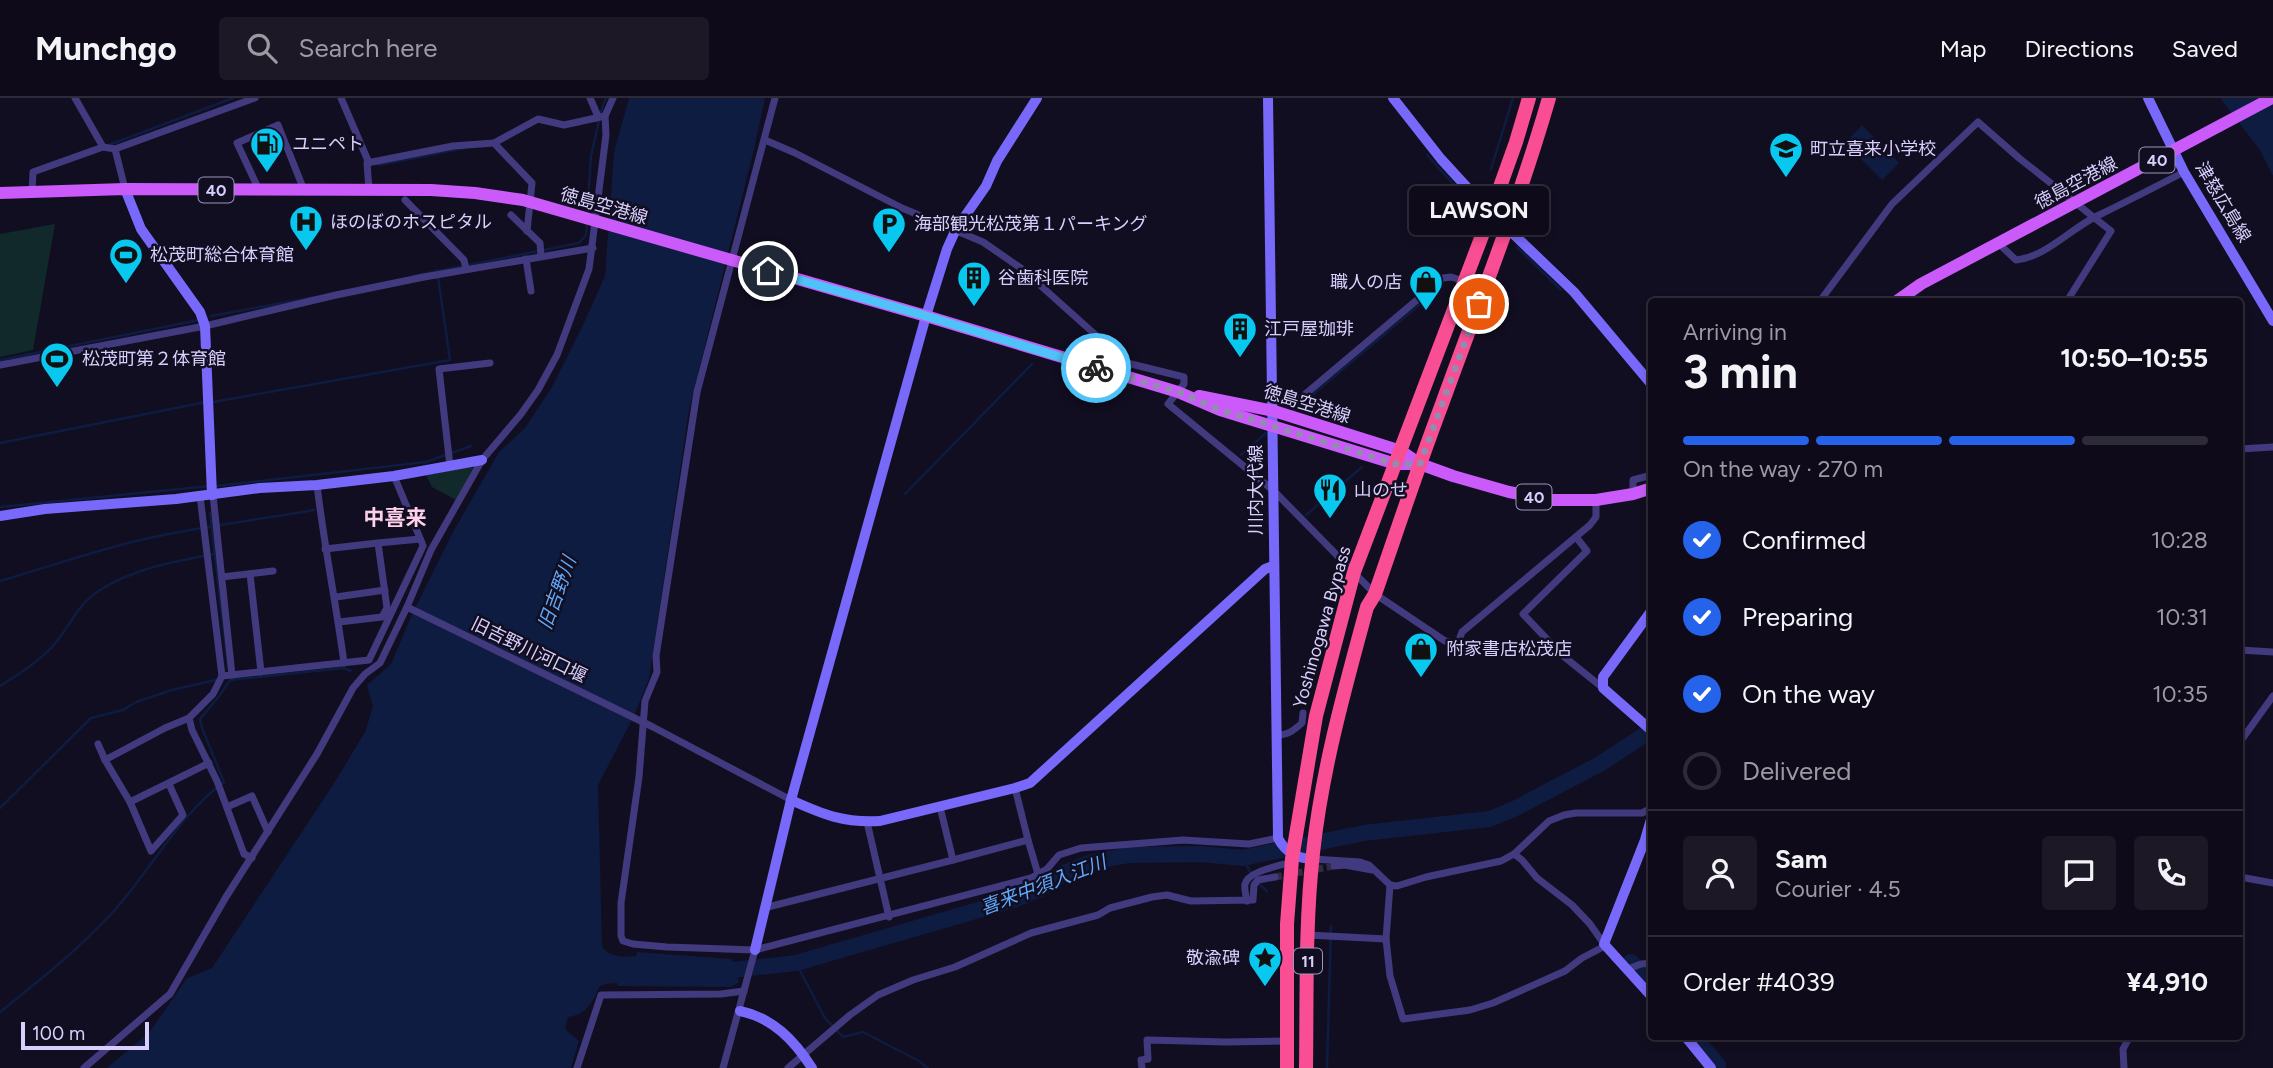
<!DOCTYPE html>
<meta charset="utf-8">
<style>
body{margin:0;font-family:Figtree,"Noto Sans JP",sans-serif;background:#1c1826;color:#f1f3f6;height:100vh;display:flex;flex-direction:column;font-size:26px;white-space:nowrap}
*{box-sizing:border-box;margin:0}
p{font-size:23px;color:#9b9aa2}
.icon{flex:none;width:38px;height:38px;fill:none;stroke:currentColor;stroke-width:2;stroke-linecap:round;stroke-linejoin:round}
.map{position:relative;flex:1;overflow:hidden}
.sheet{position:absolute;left:1648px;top:200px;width:595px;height:742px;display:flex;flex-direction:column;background:#0e0a19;border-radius:7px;box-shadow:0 4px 10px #0003,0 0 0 2px #2e2b38}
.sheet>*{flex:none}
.scale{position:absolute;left:21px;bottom:18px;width:128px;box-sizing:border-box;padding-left:7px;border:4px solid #d8cffd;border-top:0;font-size:19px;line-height:24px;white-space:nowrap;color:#d8cffd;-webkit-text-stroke:5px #120e21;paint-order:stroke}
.pin{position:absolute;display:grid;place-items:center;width:60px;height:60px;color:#fff;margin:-30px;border:4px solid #fff;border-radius:50%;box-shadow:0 2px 7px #0007}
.courier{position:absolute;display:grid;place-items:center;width:70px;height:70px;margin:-35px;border:5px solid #4fc3f7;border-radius:50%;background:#fff;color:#222;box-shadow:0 2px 9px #0007}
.bubble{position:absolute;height:49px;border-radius:7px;background:#0e0a19;box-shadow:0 4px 10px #0003,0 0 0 2px #2e2b38;font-size:23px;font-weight:700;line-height:49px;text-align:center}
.summary em{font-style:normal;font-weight:700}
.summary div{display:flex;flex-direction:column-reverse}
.summary{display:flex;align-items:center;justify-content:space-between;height:119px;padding:0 35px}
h1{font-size:46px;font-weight:700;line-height:52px}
.bar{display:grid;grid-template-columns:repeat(4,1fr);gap:10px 7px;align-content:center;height:84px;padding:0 35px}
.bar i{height:9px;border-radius:5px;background:#2e2b38}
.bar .current{background:#2563eb}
.bar p{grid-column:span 4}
.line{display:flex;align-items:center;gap:18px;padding:0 35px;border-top:2px solid #2e2b38}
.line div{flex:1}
.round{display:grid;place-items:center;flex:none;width:74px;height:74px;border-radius:7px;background:#1c1826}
ol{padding:0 35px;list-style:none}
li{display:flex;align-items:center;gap:21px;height:77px}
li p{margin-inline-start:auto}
li .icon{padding:7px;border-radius:50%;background:#2563eb;color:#fff;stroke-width:4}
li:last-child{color:#9b9aa2}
li i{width:38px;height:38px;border:4px solid #2e2b38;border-radius:50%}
header{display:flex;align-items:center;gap:42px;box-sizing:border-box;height:98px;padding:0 35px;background:#0e0a19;border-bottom:2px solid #2e2b38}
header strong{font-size:33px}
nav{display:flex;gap:38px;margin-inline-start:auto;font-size:24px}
.search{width:490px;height:63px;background:#1c1826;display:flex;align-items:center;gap:18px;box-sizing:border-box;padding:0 24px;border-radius:7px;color:#9b9aa2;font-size:26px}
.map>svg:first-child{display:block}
.green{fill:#11292a}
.water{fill:#0d1c40}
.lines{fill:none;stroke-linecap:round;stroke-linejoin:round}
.stream{stroke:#0d1c40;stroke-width:2.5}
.river{stroke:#0d1c40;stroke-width:16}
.street-tunnel{stroke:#302b42;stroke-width:7;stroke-dasharray:7 3.5;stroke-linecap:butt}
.street{stroke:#423a7e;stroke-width:7}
.secondary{stroke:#7869fa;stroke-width:10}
.primary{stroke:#ca5afa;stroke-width:12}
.highway{stroke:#f94e93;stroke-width:14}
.done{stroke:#938bb0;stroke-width:7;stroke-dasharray:0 12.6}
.route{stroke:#4fc3f7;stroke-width:9}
.labels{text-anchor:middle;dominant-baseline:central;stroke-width:5;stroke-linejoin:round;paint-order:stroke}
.shield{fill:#120e21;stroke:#9d95bb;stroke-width:2}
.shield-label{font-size:16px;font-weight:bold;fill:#d8cffd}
.poi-label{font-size:18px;fill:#d8cffd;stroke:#120e21;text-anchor:start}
.street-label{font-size:18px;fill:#d8cffd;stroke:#120e21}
.water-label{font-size:19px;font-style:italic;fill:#60a8fa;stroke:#120e21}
.quarter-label{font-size:21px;font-weight:bold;fill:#fdd1ea;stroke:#120e21}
</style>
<header>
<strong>Munchgo</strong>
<div class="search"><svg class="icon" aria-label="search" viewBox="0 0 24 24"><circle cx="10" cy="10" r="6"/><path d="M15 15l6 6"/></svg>Search here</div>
<nav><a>Map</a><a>Directions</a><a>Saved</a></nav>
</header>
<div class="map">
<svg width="2273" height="970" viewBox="0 0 2273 970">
<rect width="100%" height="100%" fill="#120e21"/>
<g class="green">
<path d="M55,126L33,252L0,259V136Z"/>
<path d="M471,369L473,370L456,402L432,389L426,377Z"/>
</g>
<g class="water">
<path d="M629,0H765L754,51L689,312L649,581L633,620L598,687L602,849C611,860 623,859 636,858L637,854L731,861L739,884L731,889L618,888L617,885L606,886L599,889C593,905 585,917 568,919L565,931L579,943L571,970H107L149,935L187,880L212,870L333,687L365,634L373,609L367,587L391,566L413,514L453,434L499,354L525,330L552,289L584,225L605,178L614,54Z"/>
<path d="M2220,0H2273V78L2260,52Z"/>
<path d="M1862,27L1899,65L1882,82L1845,45Z"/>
</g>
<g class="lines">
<g class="stream">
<path d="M600,16L606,0"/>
<path d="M109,47L233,0"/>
<path d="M1427,57L1465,99"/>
<path d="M379,67L465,50"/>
<path d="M1491,71L1513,0"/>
<path d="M587,116L591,58L599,23"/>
<path d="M1517,149L1561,192"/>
<path d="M413,178L579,145L586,137L587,123"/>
<path d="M211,218L315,199"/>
<path d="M0,262L199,222"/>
<path d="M213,304L450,262L437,172"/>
<path d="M1294,312L1443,187"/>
<path d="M0,345L206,304"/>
<path d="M1241,357L1266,335"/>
<path d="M216,388L426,364L471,348"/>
<path d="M905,396L1032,266"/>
<path d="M0,409L210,388"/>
<path d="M210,415L228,568"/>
<path d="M1306,417L1362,369"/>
<path d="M0,483C48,469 96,452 145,441C201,428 258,422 314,412"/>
<path d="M0,588C18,577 38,564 52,549C68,532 77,507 97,494C131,471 175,463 215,456"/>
<path d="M0,710L91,620L123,612L136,604L172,592L216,582"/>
<path d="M1242,760L1251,775"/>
<path d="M1257,784L1267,793"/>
<path d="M796,865L825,920L843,939L863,934L919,963L928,970"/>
<path d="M0,914C39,883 79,851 113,814C151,772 178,718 224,684L202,630L200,621L220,597L230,582L344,570L351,573"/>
<path d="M1327,970L1331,828"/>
</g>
<g class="river">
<path d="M1631,864L1652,889"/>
<path d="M713,874L796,865L1013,802L1040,791L1066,774L1092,764L1129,757L1201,756L1242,760L1364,735L1490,721L1516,710L1600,666L1652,632"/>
<path d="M1693,938L1718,967"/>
</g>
<path class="street-tunnel" d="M1275,779L1334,768"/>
<g class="street">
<path d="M75,0L103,49L115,51L255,0"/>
<path d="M341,0L369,65"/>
<path d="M590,0L597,16L596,20"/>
<path d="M775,0L697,294L656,558L657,574L645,603L639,679L621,805V838L623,843L633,846L667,849L755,852L1031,780L1047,771L1059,757L1081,750L1183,742L1249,746L1278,740"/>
<path d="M765,42L795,55L902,110L983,144L1022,171L1127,265L1184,279V286L1168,306L1274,393L1375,496L1445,543L1475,551"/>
<path d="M494,45L532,85L527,133"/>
<path d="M115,51L125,91"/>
<path d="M259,92L237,45L278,27L304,92"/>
<path d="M369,92L367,65L453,48L494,45L538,21L564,27L605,18"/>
<path d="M32,94L33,74L103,49"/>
<path d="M405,102L464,162L466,171"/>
<path d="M511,117L540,145L541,158"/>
<path d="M1999,146L2016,162C2046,159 2070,131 2097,118C2126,104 2155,89 2184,74"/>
<path d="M526,161L531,193"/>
<path d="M1820,203L1892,106L1978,24L2019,60L2111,133L2067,203"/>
<path d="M0,267L205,228L336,197L424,179L593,150"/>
<path d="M1273,303L1296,304L1443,180L1451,179L1464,183"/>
<path d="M2240,351L2273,349"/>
<path d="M450,368L439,271L490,265"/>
<path d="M394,378L422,445"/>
<path d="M317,387C324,447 336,505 344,565"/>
<path d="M1633,396V382L1648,378L1652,375"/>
<path d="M213,397L232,577"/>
<path d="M200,398L222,578L213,596L189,620L192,632L217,683L244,756L252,760"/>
<path d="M1576,439L1587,453L1523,516L1562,557L1603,590"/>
<path d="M325,451L378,445"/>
<path d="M250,476L261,574"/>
<path d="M222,479L273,473"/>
<path d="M336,499L385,492"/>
<path d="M407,509L653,629L791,702"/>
<path d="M339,524L382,519L387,510L378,445L420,441"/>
<path d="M1457,547L1462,534L1590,427L1596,419V402"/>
<path d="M2240,552L2273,554"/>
<path d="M222,578L369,562L423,448"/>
<path d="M189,620L165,630L105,662L130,704L209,665"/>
<path d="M1277,637C1288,637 1293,633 1302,625L1303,615"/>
<path d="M2240,644L2273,598"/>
<path d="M98,646L105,662"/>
<path d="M130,704L151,753L183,717L169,686"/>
<path d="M227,709L252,698L268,734"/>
<path d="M867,724L889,819"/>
<path d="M1028,742L1038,776"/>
<path d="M1514,756L1522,762L1537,780L1572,807L1590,826L1604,846"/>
<path d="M1313,761L1360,764L1369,767L1390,787L1397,788L1426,779L1501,763L1514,756L1549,723L1564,717L1576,715H1642L1652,710"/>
<path d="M953,762L1028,742L1015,690"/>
<path d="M1334,768L1345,767L1372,772"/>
<path d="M2240,779L2273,785"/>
<path d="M1247,803C1246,798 1244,790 1245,786C1248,773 1280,768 1291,764"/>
<path d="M764,810L953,762L940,709"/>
<path d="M1308,837L1386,841L1390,787"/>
<path d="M1386,841L1390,878L1403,921L1470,912L1493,905L1565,873L1582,860L1605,848"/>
<path d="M1628,871L1641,866L1652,865"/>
<path d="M84,970L170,896L226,799L317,656L353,590L365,576L380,565L407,509L431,452L482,362L521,316L538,292L557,257L589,171L606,37L605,18L613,0"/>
<path d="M577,970L601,897L721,896L744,893"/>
<path d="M723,970L755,852"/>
<path d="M788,970L850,917L878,897L913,882L955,869L1031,835L1098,817L1110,810L1152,799L1167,797L1191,803L1253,802L1254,787L1258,782L1275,779"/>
<path d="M1142,970L1141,962L1148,961L1147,942L1226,944L1287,943"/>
<path d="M2124,970L2123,951L2130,938"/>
</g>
<g class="secondary">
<path d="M1268,0L1278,740C1285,754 1298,761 1313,761"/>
<path d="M1393,0L1441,61L1484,108L1574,194L1652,287"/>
<path d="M2148,0L2184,74L2273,223"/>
<path d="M125,91L141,131L200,214L205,228L212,397"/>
<path d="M0,418L45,411L176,401L260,390L317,387L394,378L482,362"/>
<path d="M1652,512L1603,579V590L1652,633"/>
<path d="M791,702C824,717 844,725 880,723L1015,690L1030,685L1265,471L1273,468"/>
<path d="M1652,718L1645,742L1604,846L1652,899"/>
<path d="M755,852L791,702L926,218L947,151L956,131L986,88L997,63L1037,0"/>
<path d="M740,913C773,920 794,942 812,970"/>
<path d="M1685,938L1711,970"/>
</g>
<g class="primary">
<path d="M0,95L125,91L431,92L475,95L523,102L926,218L1178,294L1220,312L1396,366H1420"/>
<path d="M1897,203L1921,186L2272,0"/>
<path d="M1199,298L1274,313L1401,353L1420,366L1453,378L1509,394L1551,402H1596L1633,396L1652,390"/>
</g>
<g class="highway">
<path d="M1287,970V826L1292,761L1316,618L1354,474L1491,114L1516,44L1529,0"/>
<path d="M1306,970C1307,899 1305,826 1313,755C1322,671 1345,590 1367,509L1375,496C1397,433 1418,369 1442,306C1479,204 1519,104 1549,0"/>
</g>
</g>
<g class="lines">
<path class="done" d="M1096,270L1178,294L1220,312L1396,366H1420L1479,206"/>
<path class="route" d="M768,173L926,218L1096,270"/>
</g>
<defs>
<g id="fuel-pin" transform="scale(1.75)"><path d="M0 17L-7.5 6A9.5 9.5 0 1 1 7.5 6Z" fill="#08c8f0" stroke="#120e21"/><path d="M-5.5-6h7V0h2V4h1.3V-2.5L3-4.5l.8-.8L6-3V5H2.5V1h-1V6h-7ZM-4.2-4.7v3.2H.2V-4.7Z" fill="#111"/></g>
<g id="school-pin" transform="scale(1.75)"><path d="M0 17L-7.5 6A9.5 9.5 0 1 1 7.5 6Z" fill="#08c8f0" stroke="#120e21"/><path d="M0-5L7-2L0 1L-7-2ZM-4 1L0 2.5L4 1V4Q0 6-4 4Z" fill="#111"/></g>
<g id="hospital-pin" transform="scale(1.75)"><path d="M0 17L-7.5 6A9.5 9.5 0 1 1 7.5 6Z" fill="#08c8f0" stroke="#120e21"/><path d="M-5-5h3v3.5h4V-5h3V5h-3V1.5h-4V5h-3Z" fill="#111"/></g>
<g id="parking-pin" transform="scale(1.75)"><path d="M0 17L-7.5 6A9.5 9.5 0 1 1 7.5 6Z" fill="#08c8f0" stroke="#120e21"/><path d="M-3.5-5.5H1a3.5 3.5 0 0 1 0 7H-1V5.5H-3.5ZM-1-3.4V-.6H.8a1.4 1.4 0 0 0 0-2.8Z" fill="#111"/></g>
<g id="stadium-pin" transform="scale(1.75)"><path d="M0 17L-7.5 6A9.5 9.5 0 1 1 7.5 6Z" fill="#08c8f0" stroke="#120e21"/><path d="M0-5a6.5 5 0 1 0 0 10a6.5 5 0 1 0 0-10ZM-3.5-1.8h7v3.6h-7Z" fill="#111"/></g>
<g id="building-pin" transform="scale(1.75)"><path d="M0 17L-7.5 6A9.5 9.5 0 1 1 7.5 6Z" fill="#08c8f0" stroke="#120e21"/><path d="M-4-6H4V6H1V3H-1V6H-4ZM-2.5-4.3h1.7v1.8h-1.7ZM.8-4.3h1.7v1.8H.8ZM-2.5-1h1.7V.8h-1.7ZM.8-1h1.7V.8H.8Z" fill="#111"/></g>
<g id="shop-pin" transform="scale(1.75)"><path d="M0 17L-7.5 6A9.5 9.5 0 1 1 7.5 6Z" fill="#08c8f0" stroke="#120e21"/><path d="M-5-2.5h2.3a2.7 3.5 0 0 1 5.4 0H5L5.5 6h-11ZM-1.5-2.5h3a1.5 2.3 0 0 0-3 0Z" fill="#111"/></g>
<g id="restaurant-pin" transform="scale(1.75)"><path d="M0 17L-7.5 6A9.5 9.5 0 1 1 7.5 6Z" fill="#08c8f0" stroke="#120e21"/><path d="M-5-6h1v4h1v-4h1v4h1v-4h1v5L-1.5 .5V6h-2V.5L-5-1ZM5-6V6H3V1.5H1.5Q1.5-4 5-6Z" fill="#111"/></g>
<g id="sight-pin" transform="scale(1.75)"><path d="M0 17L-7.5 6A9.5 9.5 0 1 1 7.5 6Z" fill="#08c8f0" stroke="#120e21"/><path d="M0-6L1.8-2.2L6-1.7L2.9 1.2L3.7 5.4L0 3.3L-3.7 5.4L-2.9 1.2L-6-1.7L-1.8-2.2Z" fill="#111"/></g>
</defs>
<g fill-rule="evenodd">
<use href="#fuel-pin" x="267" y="46"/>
<use href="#school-pin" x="1786" y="51"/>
<use href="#hospital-pin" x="306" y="124"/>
<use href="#parking-pin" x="889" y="126"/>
<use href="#stadium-pin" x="126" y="157"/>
<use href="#building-pin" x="974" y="180"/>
<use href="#shop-pin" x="1426" y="184"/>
<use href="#building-pin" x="1240" y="231"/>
<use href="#stadium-pin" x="57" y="261"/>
<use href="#restaurant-pin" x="1330" y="392"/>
<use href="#shop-pin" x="1421" y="551"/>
<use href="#sight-pin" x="1265" y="860"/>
</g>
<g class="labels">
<g class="shield">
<rect x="2139.5" y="49.5" width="35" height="25" rx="5"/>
<rect x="198.5" y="79.5" width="35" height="25" rx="5"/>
<rect x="1516.5" y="386.5" width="35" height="25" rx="5"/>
<rect x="1294" y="850.5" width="28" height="25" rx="5"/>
</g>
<g class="shield-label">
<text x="2157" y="62">40</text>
<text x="216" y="92">40</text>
<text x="1534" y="399">40</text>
<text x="1308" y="863">11</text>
</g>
<g class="poi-label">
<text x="292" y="46">ユニペト</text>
<text x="1810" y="51">町立喜来小学校</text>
<text x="330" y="124">ほのぼのホスピタル</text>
<text x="914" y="126">海部観光松茂第１パーキング</text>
<text x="150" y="157">松茂町総合体育館</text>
<text x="998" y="180">谷歯科医院</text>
<text x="1402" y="184" text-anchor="end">職人の店</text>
<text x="1264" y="231">江戸屋珈琲</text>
<text x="82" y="261">松茂町第２体育館</text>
<text x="1354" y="392">山のせ</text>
<text x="1446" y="551">附家書店松茂店</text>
<text x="1240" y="860" text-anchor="end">敬渝碑</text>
</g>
<g class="street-label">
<text transform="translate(2076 85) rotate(-28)">徳島空港線</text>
<text transform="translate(2223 104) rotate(59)">津慈広島線</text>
<text transform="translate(604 108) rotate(16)">徳島空港線</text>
<text transform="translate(1307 306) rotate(17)">徳島空港線</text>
<text transform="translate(1256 392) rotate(-90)">川内大代線</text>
<text transform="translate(1322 529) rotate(-74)">Yoshinogawa Bypass</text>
<text transform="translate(529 552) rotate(26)">旧吉野川河口堰</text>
</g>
<g class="water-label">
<text transform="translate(557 495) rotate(-70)">旧吉野川</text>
<text transform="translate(1043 787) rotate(-21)">喜来中須入江川</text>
</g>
<g class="quarter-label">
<text x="395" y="419">中喜来</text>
</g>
</g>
</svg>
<div class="scale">100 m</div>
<div class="pin" style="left:1479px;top:206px;background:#ea580c"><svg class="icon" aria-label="bag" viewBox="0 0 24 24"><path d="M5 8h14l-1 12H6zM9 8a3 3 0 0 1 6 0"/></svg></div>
<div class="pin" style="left:768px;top:173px;background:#1f2937"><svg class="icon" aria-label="home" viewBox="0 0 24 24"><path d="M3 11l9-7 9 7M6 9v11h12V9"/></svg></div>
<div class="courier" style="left:1096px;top:270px"><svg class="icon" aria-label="bike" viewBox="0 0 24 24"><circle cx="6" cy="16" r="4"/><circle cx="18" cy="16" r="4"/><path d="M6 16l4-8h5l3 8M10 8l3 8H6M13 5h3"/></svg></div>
<div class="bubble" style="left:1409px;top:88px;width:140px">LAWSON</div>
<section class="sheet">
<div class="summary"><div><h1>3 min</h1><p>Arriving in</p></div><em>10:50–10:55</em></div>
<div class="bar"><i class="current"></i><i class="current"></i><i class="current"></i><i></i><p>On the way · 270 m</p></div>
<ol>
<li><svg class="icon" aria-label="check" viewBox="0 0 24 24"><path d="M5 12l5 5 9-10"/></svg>Confirmed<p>10:28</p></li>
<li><svg class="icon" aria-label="check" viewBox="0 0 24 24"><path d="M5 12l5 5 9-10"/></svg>Preparing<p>10:31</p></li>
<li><svg class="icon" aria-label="check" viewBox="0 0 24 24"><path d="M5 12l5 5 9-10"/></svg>On the way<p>10:35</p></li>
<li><i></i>Delivered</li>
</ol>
<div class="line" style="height:126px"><a class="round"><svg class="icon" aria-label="person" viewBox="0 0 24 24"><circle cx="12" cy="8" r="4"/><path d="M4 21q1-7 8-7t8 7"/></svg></a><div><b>Sam</b><p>Courier · 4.5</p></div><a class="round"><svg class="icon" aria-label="chat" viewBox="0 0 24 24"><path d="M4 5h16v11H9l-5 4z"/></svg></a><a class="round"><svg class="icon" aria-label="phone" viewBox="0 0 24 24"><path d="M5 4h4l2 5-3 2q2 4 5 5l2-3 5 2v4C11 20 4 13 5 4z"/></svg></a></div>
<div class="line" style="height:91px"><div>Order #4039</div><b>¥4,910</b></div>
</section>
</div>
